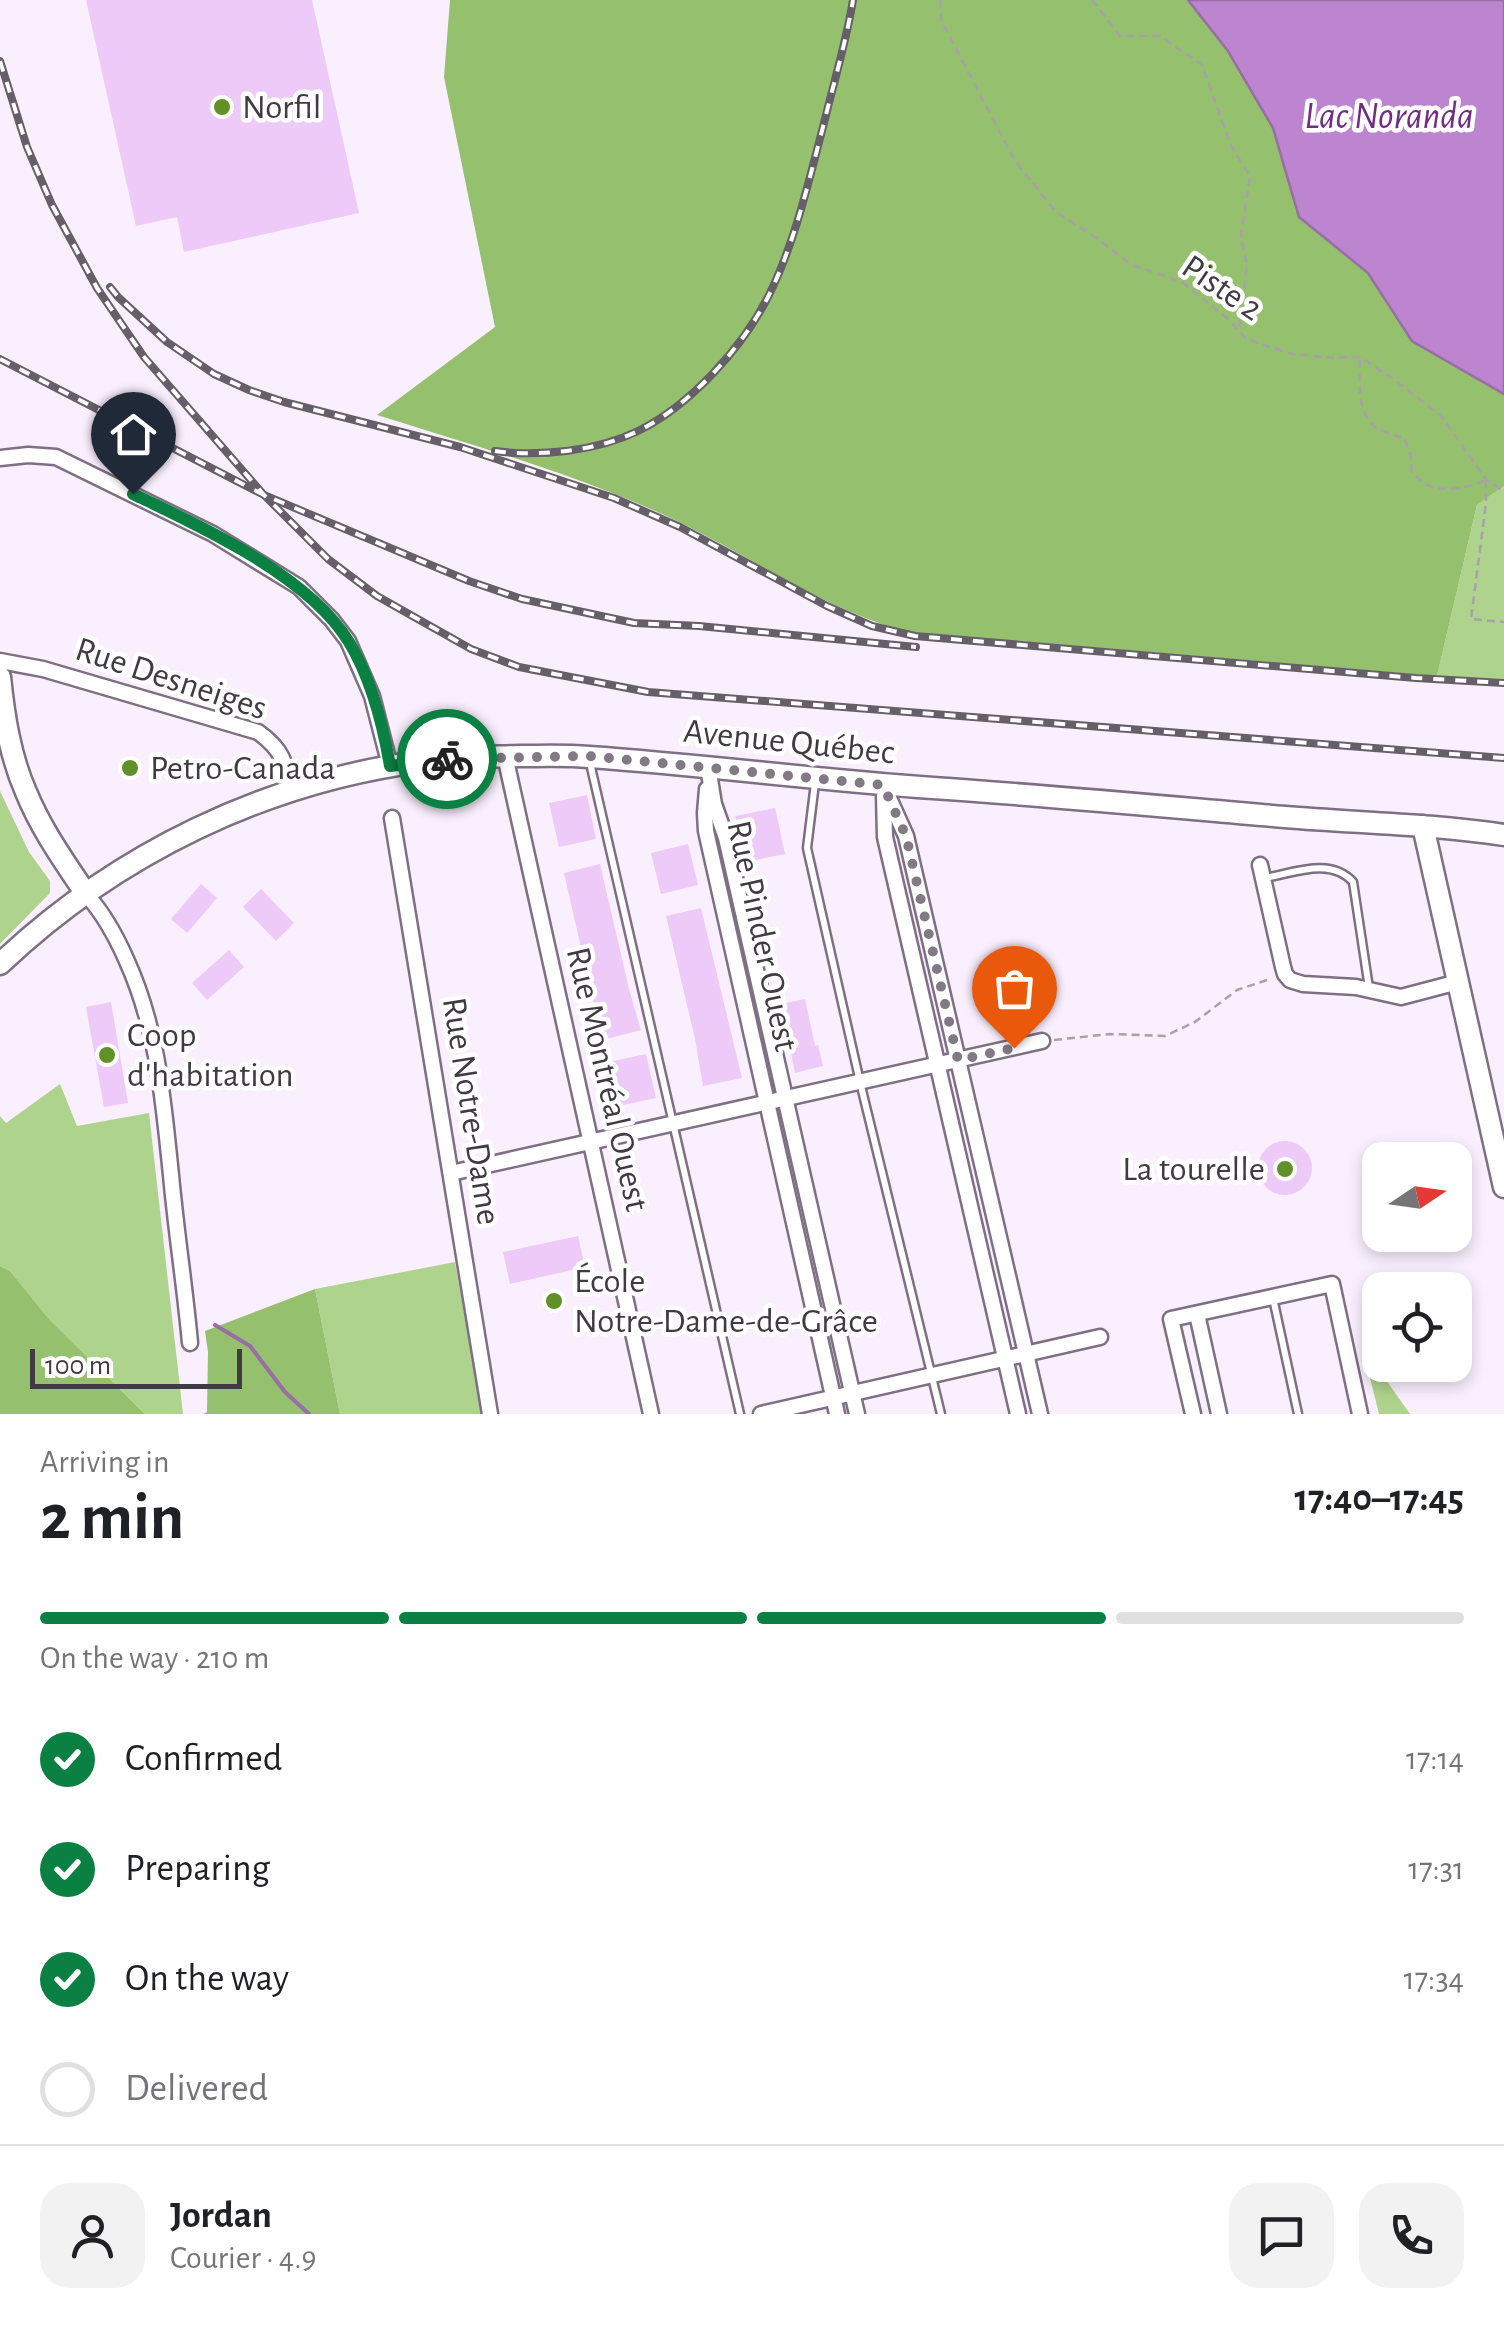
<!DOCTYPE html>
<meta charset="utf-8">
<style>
body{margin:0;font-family:"Alegreya Sans",sans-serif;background:#f2f2f2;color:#202124;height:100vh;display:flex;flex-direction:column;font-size:38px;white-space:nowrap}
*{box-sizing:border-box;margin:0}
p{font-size:32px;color:#757577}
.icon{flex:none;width:55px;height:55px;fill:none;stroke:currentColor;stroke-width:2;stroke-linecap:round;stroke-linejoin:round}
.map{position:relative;height:1414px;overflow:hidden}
.panel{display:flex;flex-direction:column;background:#fff;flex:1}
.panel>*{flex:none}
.needle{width:65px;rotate:77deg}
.controls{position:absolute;left:1362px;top:1142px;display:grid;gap:20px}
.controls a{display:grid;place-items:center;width:110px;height:110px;border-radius:20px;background:#fff;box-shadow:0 5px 15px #0003;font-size:50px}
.scale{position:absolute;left:30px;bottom:25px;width:212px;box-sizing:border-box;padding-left:10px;border:5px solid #413a43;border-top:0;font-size:28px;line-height:35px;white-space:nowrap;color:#413a43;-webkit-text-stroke:8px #fff;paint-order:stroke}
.pin{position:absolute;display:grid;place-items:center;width:85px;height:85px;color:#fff;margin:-102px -42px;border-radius:50% 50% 50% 0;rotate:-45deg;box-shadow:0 0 10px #0007}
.pin .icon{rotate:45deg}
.courier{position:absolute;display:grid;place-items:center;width:100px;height:100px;margin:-50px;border:8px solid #0b8043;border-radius:50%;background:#fff;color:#222;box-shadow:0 2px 12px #0007}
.headline em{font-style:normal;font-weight:600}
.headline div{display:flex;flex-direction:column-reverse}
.headline{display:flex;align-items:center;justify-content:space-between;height:170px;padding:0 40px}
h1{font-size:65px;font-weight:600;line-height:75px}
.bar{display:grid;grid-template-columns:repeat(4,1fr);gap:15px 10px;align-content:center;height:120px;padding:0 40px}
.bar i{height:12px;border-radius:8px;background:#e0e0e0}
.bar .on{background:#0b8043}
.bar p{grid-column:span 4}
.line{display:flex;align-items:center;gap:25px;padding:0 40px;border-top:2px solid #e0e0e0}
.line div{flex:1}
.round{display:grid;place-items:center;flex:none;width:105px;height:105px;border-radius:30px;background:#f2f2f2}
ol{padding:0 40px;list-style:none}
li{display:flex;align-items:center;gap:30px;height:110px}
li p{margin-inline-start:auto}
li .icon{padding:10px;border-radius:50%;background:#0b8043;color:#fff;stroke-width:4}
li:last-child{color:#757577}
li i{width:55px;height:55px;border:5px solid #e0e0e0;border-radius:50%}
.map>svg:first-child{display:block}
.green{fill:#aed38d}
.forest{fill:#95c06d}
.water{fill:#bd85cf;stroke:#986ea5;stroke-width:2.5}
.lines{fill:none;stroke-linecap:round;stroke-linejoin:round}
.stream{stroke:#986ea5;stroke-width:4}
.building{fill:#edcaf8}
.lane-casing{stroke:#7f6f84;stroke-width:11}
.street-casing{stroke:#7f6f84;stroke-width:19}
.secondary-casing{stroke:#7f6f84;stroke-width:25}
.path{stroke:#a9a0ac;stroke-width:2.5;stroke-dasharray:8 5;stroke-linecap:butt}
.lane{stroke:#fff;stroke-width:6}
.street{stroke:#fff;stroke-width:14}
.secondary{stroke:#fff;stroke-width:20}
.rail-casing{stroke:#665e68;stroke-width:8}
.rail{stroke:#fff;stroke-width:4;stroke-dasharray:11;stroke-linecap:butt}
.done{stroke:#827984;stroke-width:10;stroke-dasharray:0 18}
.route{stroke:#0b8043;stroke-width:12}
.poi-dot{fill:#609027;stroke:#fff;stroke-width:4}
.labels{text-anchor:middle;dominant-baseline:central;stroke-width:9;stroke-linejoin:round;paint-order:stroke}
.poi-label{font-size:35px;fill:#413a43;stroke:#fff;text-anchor:start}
.street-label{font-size:35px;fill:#413a43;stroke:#fff}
.water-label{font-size:38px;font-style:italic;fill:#712d85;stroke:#fff}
</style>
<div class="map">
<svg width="1504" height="1414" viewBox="0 0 1504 1414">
<rect width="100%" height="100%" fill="#faeffe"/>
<g class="green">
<path d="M1504,486V679L1437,676L1477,505Z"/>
<path d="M0,791L29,852L50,881V893L0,944Z"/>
<path d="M60,1084L77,1126L149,1113L183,1414H145L49,1319L10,1271L0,1266V1116L6,1123Z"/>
<path d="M455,1262L482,1414H340L315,1289Z"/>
<path d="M1362,1346L1410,1414H1379Z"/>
</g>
<g class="forest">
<path d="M450,0H1188L1228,51L1273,128L1299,217L1368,273L1412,341L1504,394V486L1477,505L1437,676L906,632C825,609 754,559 679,522C583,476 478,447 377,415L495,327L444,77Z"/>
<path d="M0,1266L10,1271L49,1319L145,1414H0Z"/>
<path d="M315,1289L340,1414H203L207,1412L208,1352L205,1331Z"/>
</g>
<path class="water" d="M1188,0H1504V394L1412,341L1368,273L1299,217L1273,128L1228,51Z"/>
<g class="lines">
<path class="stream" d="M215,1325L250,1346L285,1392L309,1414"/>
</g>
<g class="building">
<path d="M86,0H312L359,213L184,252L177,217L136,226Z"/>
<path d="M587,795L596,839L559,847L549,803Z"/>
<path d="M775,808L785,854L745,862L735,816Z"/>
<path d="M688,844L698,885L661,894L651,853Z"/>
<path d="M600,864L629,989L641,1030L602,1040L564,873Z"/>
<path d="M201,884L217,898L187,933L171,919Z"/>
<path d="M261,889L294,923L276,941L243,907Z"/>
<path d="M701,908L742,1078L703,1086L695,1039L666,916Z"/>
<path d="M229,950L244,967L207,1000L192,983Z"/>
<path d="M805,999L815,1046L818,1045L823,1066L795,1073L781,1004Z"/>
<path d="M111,1002L128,1103L104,1107L86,1007Z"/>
<path d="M646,1054L656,1098L618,1106L609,1062Z"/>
<circle cx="1285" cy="1168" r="27"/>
<path d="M578,1236L585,1267L510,1284L503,1252Z"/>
</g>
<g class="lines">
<g class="lane-casing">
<g id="lane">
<path d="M590,763L740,1414"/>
<path d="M815,783L807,848L860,1082L941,1414"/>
<path d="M1264,878C1294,873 1330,857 1353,882L1369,988"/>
<path d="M1273,1298L1298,1414"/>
</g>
</g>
<g class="street-casing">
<g id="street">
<path d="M0,458L28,455L56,457L213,534L299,587L332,620L348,641L372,696L390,766"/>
<path d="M0,661L43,669L258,732C283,750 285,762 291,791"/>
<path d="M505,756L651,1414"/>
<path d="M708,767L714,804L726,838L857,1414"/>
<path d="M883,785L906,836L1040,1414"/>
<path d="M707,789L705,813L706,831L837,1414"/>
<path d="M884,795L885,837L1018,1414"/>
<path d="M392,818L490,1414"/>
<path d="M1260,865L1283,967L1285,974L1290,980L1303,984L1356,987L1401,997L1458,982"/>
<path d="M86,894C104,914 115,934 126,959C158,1029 163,1099 171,1175C176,1231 185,1287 190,1343"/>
<path d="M451,1173L1042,1041"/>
<path d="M1197,1314L1219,1414"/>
<path d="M761,1414L1100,1337"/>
<path d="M1193,1414L1171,1319L1332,1284L1360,1414"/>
</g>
</g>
<g class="secondary-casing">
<g id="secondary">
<path d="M0,677C4,716 10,756 26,792C41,829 64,861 86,894"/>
<path d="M1423,826L1504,1187"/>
<path d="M0,964C116,854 266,781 425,761C456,757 488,757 519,756C542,756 566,755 589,757C704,765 818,780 933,788C1051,796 1168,807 1285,817C1358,823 1431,824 1504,835"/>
</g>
</g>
<g class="path">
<path d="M940,0L941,20L1015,161L1056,212L1098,239L1132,265L1182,282L1227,318L1246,339L1292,354L1335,358L1360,357L1392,378L1441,416L1486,479L1504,492"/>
<path d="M1092,0L1120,36H1160L1202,65L1231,146L1250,176L1241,235L1247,265L1239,330"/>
<path d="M1360,360C1359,379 1357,411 1373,425C1381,432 1395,435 1405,439L1411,458L1412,472C1415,475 1421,482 1425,484C1440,493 1471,488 1485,480"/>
<path d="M1486,480V503L1471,619L1504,622"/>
<path d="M1054,1040L1110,1034L1165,1036L1195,1022L1237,990L1270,979"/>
</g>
<use href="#lane" class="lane"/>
<use href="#street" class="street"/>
<use href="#secondary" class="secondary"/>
<g class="rail-casing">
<g id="rail">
<path d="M0,61L27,147L52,205L97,288L144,357L264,495L328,559L377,596L471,649L519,667L648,692L1504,758"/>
<path d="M110,287L118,297L167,342L214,374L249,390L284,402L460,447L614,498L680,527L827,606L872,626L915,636L1416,678L1504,683"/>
<path d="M0,359L264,495L469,581L522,599L634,623L699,626L916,647"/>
<path d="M495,451C540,457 597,451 638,431C691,405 743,347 769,295C795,242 808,184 823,127C833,85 846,43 853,0"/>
</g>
</g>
<use href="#rail" class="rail"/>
</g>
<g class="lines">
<path class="done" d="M447,759L589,756L883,785L906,836L958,1060L1014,1048"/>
<path class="route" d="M133,494C202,527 309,576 349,642C371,678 383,725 390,766L447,759"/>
</g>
<g class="poi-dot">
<circle cx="222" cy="107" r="10"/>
<circle cx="130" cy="768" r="10"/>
<circle cx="107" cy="1055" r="10"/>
<circle cx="1285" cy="1169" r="10"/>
<circle cx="554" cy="1301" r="10"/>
</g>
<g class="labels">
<g class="poi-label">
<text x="242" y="107">Norfil</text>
<text x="150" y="768">Petro-Canada</text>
<text x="127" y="1035">Coop<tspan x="127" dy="40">d'habitation</tspan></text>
<text x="1265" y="1169" text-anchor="end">La tourelle</text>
<text x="574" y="1281">École<tspan x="574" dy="40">Notre-Dame-de-Grâce</tspan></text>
</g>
<g class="street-label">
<text transform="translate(1222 288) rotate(34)">Piste 2</text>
<text transform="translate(171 679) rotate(18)">Rue Desneiges</text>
<text transform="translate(789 742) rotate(6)">Avenue Québec</text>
<text transform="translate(762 936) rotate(78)">Rue Pinder Ouest</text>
<text transform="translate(607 1079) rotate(77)">Rue Montréal Ouest</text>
<text transform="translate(471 1111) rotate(81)">Rue Notre-Dame</text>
</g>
<g class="water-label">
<text x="1389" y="117">Lac Noranda</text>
</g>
</g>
</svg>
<div class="controls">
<a><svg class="needle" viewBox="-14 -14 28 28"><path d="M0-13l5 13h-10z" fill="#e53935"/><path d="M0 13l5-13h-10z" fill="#757577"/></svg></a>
<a><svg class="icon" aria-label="locate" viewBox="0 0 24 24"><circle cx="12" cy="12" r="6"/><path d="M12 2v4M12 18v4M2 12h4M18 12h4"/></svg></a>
</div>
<div class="scale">100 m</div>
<div class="pin" style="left:1014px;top:1048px;background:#ea580c"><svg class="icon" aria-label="bag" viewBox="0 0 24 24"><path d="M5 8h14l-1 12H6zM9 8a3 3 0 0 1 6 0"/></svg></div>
<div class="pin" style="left:133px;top:494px;background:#1f2937"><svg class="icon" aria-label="home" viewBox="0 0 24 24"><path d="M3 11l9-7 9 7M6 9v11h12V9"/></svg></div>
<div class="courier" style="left:447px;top:759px"><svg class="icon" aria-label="bike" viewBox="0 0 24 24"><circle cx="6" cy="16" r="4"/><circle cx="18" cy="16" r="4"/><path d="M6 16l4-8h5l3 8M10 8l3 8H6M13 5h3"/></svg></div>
</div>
<section class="panel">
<div class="headline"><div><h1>2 min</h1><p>Arriving in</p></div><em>17:40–17:45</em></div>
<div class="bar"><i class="on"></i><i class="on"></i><i class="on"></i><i></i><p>On the way · 210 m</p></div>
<ol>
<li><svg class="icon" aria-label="check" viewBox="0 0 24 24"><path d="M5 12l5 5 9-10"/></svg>Confirmed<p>17:14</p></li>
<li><svg class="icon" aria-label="check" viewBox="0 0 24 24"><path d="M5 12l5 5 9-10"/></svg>Preparing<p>17:31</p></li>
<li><svg class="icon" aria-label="check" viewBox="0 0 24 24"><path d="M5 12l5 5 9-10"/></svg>On the way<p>17:34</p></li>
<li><i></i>Delivered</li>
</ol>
<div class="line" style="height:180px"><a class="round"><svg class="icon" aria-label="person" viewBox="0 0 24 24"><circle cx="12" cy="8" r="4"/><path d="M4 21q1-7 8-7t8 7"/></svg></a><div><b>Jordan</b><p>Courier · 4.9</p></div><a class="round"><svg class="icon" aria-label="chat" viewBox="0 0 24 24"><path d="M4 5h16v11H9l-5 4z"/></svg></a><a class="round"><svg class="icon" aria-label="phone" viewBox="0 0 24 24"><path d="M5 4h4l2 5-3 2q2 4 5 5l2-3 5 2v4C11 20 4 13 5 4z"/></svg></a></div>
</section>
